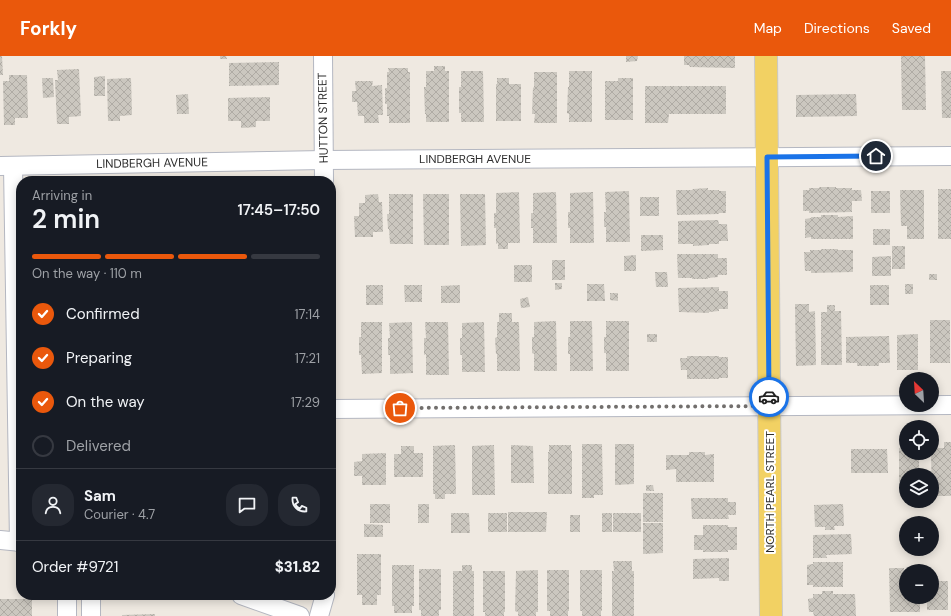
<!DOCTYPE html>
<meta charset="utf-8">
<style>
body{margin:0;font-family:"DM Sans",sans-serif;background:#242831;color:#f1f3f6;height:100vh;display:flex;flex-direction:column;font-size:15px;white-space:nowrap}
*{box-sizing:border-box;margin:0}
p{font-size:13px;color:#9ea1a6}
.icon{flex:none;width:22px;height:22px;fill:none;stroke:currentColor;stroke-width:2;stroke-linecap:round;stroke-linejoin:round}
.map{position:relative;flex:1;overflow:hidden}
.details{position:absolute;left:16px;top:120px;width:320px;height:424px;display:flex;flex-direction:column;background:#171b24;border-radius:16px;box-shadow:0 2px 10px #0003}
.details>*{flex:none}
.needle{width:26px;rotate:335deg}
.tools{position:absolute;left:899px;top:316px;display:grid;gap:8px}
.tools a{display:grid;place-items:center;width:40px;height:40px;border-radius:50%;background:#171b24;box-shadow:0 2px 10px #0003;font-size:20px}
.pin{position:absolute;display:grid;place-items:center;width:34px;height:34px;color:#fff;margin:-17px;border:2px solid #fff;border-radius:50%;box-shadow:0 1px 4px #0007}
.courier{position:absolute;display:grid;place-items:center;width:40px;height:40px;margin:-20px;border:3px solid #1a73e8;border-radius:50%;background:#fff;color:#222;box-shadow:0 1px 5px #0007}
.headline em{font-style:normal;font-weight:600}
.headline div{display:flex;flex-direction:column-reverse}
.headline{display:flex;align-items:center;justify-content:space-between;height:68px;padding:0 16px}
h1{font-size:26px;font-weight:600;line-height:30px}
.bar{display:grid;grid-template-columns:repeat(4,1fr);gap:6px 4px;align-content:center;height:48px;padding:0 16px}
.bar i{height:5px;border-radius:3px;background:#363941}
.bar .selected{background:#ea580c}
.bar p{grid-column:span 4}
.line{display:flex;align-items:center;gap:10px;padding:0 16px;border-top:1px solid #363941}
.line div{flex:1}
.round{display:grid;place-items:center;flex:none;width:42px;height:42px;border-radius:16px;background:#242831}
ol{padding:0 16px;list-style:none}
li{display:flex;align-items:center;gap:12px;height:44px}
li p{margin-inline-start:auto}
li .icon{padding:4px;border-radius:50%;background:#ea580c;color:#fff;stroke-width:4}
li:last-child{color:#9ea1a6}
li i{width:22px;height:22px;border:2px solid #363941;border-radius:50%}
header{display:flex;align-items:center;gap:24px;box-sizing:border-box;height:56px;padding:0 20px;background:#ea580c;color:#fff}
header strong{font-size:19px}
nav{display:flex;gap:22px;margin-inline-start:auto;font-size:14px}
.map>svg:first-child{display:block}
.building{fill:url(#building-cross-hatch)}
.lines{fill:none;stroke-linecap:round;stroke-linejoin:round}
.minor-casing{stroke:#b4b7c1;stroke-width:20}
.primary-casing{stroke:#c9c9c9;stroke-width:24}
.minor{stroke:#fff;stroke-width:18}
.primary{stroke:#f2d163;stroke-width:22}
.done{stroke:#726f6d;stroke-width:4;stroke-dasharray:0 7.2}
.route{stroke:#1a73e8;stroke-width:5}
.labels{text-anchor:middle;dominant-baseline:central;stroke-width:4;stroke-linejoin:round;paint-order:stroke}
.street-label{font-size:12px;fill:#2e2e2e;stroke:#fff}
</style>
<header>
<strong>Forkly</strong>
<nav><a>Map</a><a>Directions</a><a>Saved</a></nav>
</header>
<div class="map">
<svg width="951" height="560" viewBox="0 0 951 560">
<defs>
<pattern id="building-cross-hatch" width="8" height="8" patternUnits="userSpaceOnUse"><rect width="8" height="8" fill="#cbc7bf"/><path d="M0 0l8 8M0 8l8-8" fill="none" stroke="#afaba4"/></pattern>
</defs>
<rect width="100%" height="100%" fill="#efe9e1"/>
<g class="building">
<path d="M0,0H2L3,19H0Z"/>
<path d="M220,0H226L227,3H220Z"/>
<path d="M626,0H638L637,5L626,6Z"/>
<path d="M684,0H735V12L690,11L689,9H684Z"/>
<path d="M901,0H925L926,54H902Z"/>
<path d="M279,6V29L229,30V7Z"/>
<path d="M434,10H445V15H449V66H426V58H425L424,31H426V15H434Z"/>
<path d="M388,12H408V16H410V67H389V60H387V48H385V32H387V16H389Z"/>
<path d="M79,13L81,60L69,61V68H57L55,24H58L57,14Z"/>
<path d="M461,15H483L484,66H461V57H459V31H461Z"/>
<path d="M569,15H592V66H569V58L567,57L568,31H569Z"/>
<path d="M941,15H951V62H942Z"/>
<path d="M534,16H557V67H534L535,58H532L533,31L534,32Z"/>
<path d="M9,19H27L28,62H15V69H4L3,25H9Z"/>
<path d="M105,20V40H94V21Z"/>
<path d="M42,22H53L54,41L43,42Z"/>
<path d="M131,22L132,59L120,60V65H108L107,23Z"/>
<path d="M497,22H509V28H521V65H496V28H497Z"/>
<path d="M618,22H633V64H605V25H618Z"/>
<path d="M355,25H373L372,30L382,29L383,59H378L379,67H364V60H358L357,46H352V35H356Z"/>
<path d="M645,30H726V58H669L668,67H645Z"/>
<path d="M188,38L189,58H177L176,39Z"/>
<path d="M856,38L857,60L796,61V39Z"/>
<path d="M270,41V65H256V71L241,72V65H228V42Z"/>
<path d="M819,131H836V132H852V134H861L862,145H852V156L809,157V155H803V134H809V132H820Z"/>
<path d="M708,132V134H719V135H726V157H719V158L677,159L676,134H692L693,133Z"/>
<rect x="938" y="133" width="13" height="50"/>
<path d="M900,134H924V183H907V170H901Z"/>
<path d="M629,135L630,186H606V171H604V156H606L605,136Z"/>
<rect x="871" y="135" width="19" height="22"/>
<path d="M519,136L520,187H508V193H498V187L496,188V172H494V157H496V137Z"/>
<path d="M556,136L557,187H533V172H531V157H533V137Z"/>
<path d="M593,136L594,187H570V172H568V156H570V137Z"/>
<path d="M378,138L379,146H382L383,176H373V181H355L354,160H359V147H365V139Z"/>
<path d="M389,138H413V188H390L389,173H388L387,158H389Z"/>
<path d="M423,138H449V189H424Z"/>
<path d="M460,138H485L486,189L461,190Z"/>
<rect x="640" y="141" width="19" height="19"/>
<path d="M821,159H838V161L853,160V183H811V181L805,182V163L811,162V161H821Z"/>
<path d="M718,164L719,168H727L728,185H719V188H709V189L693,190V188H678V165Z"/>
<rect x="873" y="173" width="17" height="16"/>
<path d="M641,179H663V194L641,195Z"/>
<rect x="892" y="190" width="13" height="23"/>
<path d="M821,193H838V194H853V216L811,217V215H805L804,196H810V194H821Z"/>
<path d="M677,198H718V202H727V219H718V221L708,222V223H692V222H678Z"/>
<path d="M636,199V215H624V200Z"/>
<path d="M891,200V220H872V201Z"/>
<rect x="552" y="204" width="13" height="20"/>
<rect x="514" y="209" width="18" height="17"/>
<path d="M655,216H667L668,231H656Z"/>
<rect x="929" y="218" width="8" height="6"/>
<path d="M555,227H562V233L555,234Z"/>
<path d="M587,228H604L605,245H587Z"/>
<rect x="905" y="228" width="8" height="10"/>
<rect x="366" y="229" width="17" height="20"/>
<path d="M404,229H422V246H405Z"/>
<path d="M460,229V247H441V230Z"/>
<rect x="870" y="229" width="19" height="20"/>
<path d="M719,231V235H728V253H719V255L709,256V257L679,256L678,232Z"/>
<path d="M610,237H618V245L610,244Z"/>
<path d="M528,241L530,251L521,252L520,243Z"/>
<path d="M795,248H809V256L815,255L816,309L796,310Z"/>
<path d="M827,249H835V255H841L842,309H821V256H827Z"/>
<path d="M499,257H512V266H519L520,315H497V298H496L495,282L497,281V266H499Z"/>
<rect x="930" y="264" width="20" height="43"/>
<path d="M556,265L557,315H534V298L532,297V281H534V266Z"/>
<path d="M570,265H592L593,315H570V298H568V281H570Z"/>
<path d="M606,265H629V315H606V297H604V281H606Z"/>
<path d="M361,266H382V317L362,318L361,299H359V281H361Z"/>
<path d="M412,266L413,317L390,318V299H388V282H390L389,267Z"/>
<path d="M425,266H448L449,319H426V298L424,299V282H426Z"/>
<path d="M484,266L485,316H462V299H460V282H462V267Z"/>
<rect x="647" y="278" width="10" height="8"/>
<path d="M918,278V314H897V279Z"/>
<path d="M889,280L890,307H879V310H857V307H846V281Z"/>
<path d="M687,300H719V301H728V322H719V323H687V314H681L680,302H687Z"/>
<path d="M944,386H951V440H932L931,397H932V392H944Z"/>
<path d="M582,388H602L603,439H594V442H582Z"/>
<path d="M615,388H634V428L615,429Z"/>
<path d="M455,389L456,438H445V443H435V438H433V390Z"/>
<path d="M494,389L495,439H472V390Z"/>
<path d="M511,389L533,390L534,427H511Z"/>
<path d="M549,389H571V395H572V438H548V396H549Z"/>
<path d="M401,390H414V397H423V421H394V398H401Z"/>
<path d="M899,392H906V397H919V419H906V426H899Z"/>
<path d="M851,393H887L888,417H851Z"/>
<path d="M689,396H705V399L714,398V426H676V413L666,414V399H689Z"/>
<path d="M386,397V429H362V420H354V406L362,405V398Z"/>
<path d="M646,429H653L654,435H646Z"/>
<rect x="643" y="437" width="20" height="29"/>
<path d="M691,442H728V446H736V459H728L729,463H692Z"/>
<rect x="370" y="448" width="20" height="19"/>
<rect x="418" y="448" width="11" height="19"/>
<path d="M843,448L844,470H834L835,474H825V471H815L814,449Z"/>
<path d="M508,456H547L546,476H508Z"/>
<path d="M451,457H469L470,477H451Z"/>
<rect x="488" y="457" width="19" height="19"/>
<rect x="602" y="457" width="10" height="19"/>
<rect x="613" y="457" width="28" height="19"/>
<rect x="570" y="459" width="10" height="17"/>
<path d="M643,467H663V497L643,498Z"/>
<path d="M364,468L383,469V481H364Z"/>
<path d="M703,469H728V471H737V494H728V496H703V494H694V479H703Z"/>
<path d="M851,478L852,498L826,499L827,502H813V479Z"/>
<path d="M357,498H381V539H377V549H362V539H357Z"/>
<path d="M729,502V525H719V522L693,523V503Z"/>
<path d="M613,505H632V515H634V560H612V515H614Z"/>
<path d="M813,506H843V531H813V529H807V509L813,508Z"/>
<path d="M392,509H414V550H412V557H394V550H392Z"/>
<path d="M462,509H472V515H474V560H453V515H462Z"/>
<path d="M889,512H904V518H906V541H920V556H890Z"/>
<path d="M419,513H441V554H439V560H421V554H419Z"/>
<path d="M538,514V556H536V560H518V556L515,555L516,515Z"/>
<path d="M547,514H569V555H568V560H550V555H547Z"/>
<path d="M580,514H602V555H601V560H582V555H580Z"/>
<path d="M483,515H505V556H504V560H485V556H483Z"/>
<path d="M932,525H948V554H927V541H932Z"/>
<path d="M822,535H833V538H855L856,560H814L813,556H809L808,543L813,542V538H822Z"/>
<rect x="0" y="543" width="32" height="17"/>
<path d="M155,558V560H122V559Z"/>
</g>
<g class="lines">
<g class="minor-casing">
<g id="minor">
<path d="M323,0L324,125"/>
<path d="M0,110L324,104L951,100"/>
<path d="M13,110L19,486"/>
<path d="M331,353L951,349"/>
<path d="M0,484L21,486"/>
<path d="M67,539V560"/>
<path d="M91,539V560"/>
<path d="M241,539L300,560"/>
<path d="M319,560L325,539"/>
</g>
</g>
<g class="primary-casing">
<path id="primary" d="M766,0L771,560"/>
</g>
<use href="#minor" class="minor"/>
<use href="#primary" class="primary"/>
</g>
<g class="lines">
<path class="done" d="M400,352L769,350V341"/>
<path class="route" d="M769,341L767,101L876,100"/>
</g>
<g class="labels">
<g class="street-label">
<text transform="translate(323 62) rotate(-91)">HUTTON STREET</text>
<text x="475" y="103">LINDBERGH AVENUE</text>
<text transform="translate(152 107) rotate(-1)">LINDBERGH AVENUE</text>
<text transform="translate(770 436) rotate(-90)">NORTH PEARL STREET</text>
</g>
</g>
</svg>
<div class="tools">
<a><svg class="needle" viewBox="-14 -14 28 28"><path d="M0-13l5 13h-10z" fill="#e53935"/><path d="M0 13l5-13h-10z" fill="#9ea1a6"/></svg></a>
<a><svg class="icon" aria-label="locate" viewBox="0 0 24 24"><circle cx="12" cy="12" r="6"/><path d="M12 2v4M12 18v4M2 12h4M18 12h4"/></svg></a>
<a><svg class="icon" aria-label="layers" viewBox="0 0 24 24"><path d="M12 4l9 5-9 5-9-5zM3 14l9 5 9-5"/></svg></a>
<a>+</a>
<a>−</a>
</div>
<div class="pin" style="left:400px;top:352px;background:#ea580c"><svg class="icon" aria-label="bag" viewBox="0 0 24 24"><path d="M5 8h14l-1 12H6zM9 8a3 3 0 0 1 6 0"/></svg></div>
<div class="pin" style="left:876px;top:100px;background:#1f2937"><svg class="icon" aria-label="home" viewBox="0 0 24 24"><path d="M3 11l9-7 9 7M6 9v11h12V9"/></svg></div>
<div class="courier" style="left:769px;top:341px"><svg class="icon" aria-label="car" viewBox="0 0 24 24"><path d="M5 17H2v-5l4-1 3-4h7l3 4 3 1v5h-3M9 17h6M6 11h13"/><circle cx="7" cy="17" r="2"/><circle cx="17" cy="17" r="2"/></svg></div>
<section class="details">
<div class="headline"><div><h1>2 min</h1><p>Arriving in</p></div><em>17:45–17:50</em></div>
<div class="bar"><i class="selected"></i><i class="selected"></i><i class="selected"></i><i></i><p>On the way · 110 m</p></div>
<ol>
<li><svg class="icon" aria-label="check" viewBox="0 0 24 24"><path d="M5 12l5 5 9-10"/></svg>Confirmed<p>17:14</p></li>
<li><svg class="icon" aria-label="check" viewBox="0 0 24 24"><path d="M5 12l5 5 9-10"/></svg>Preparing<p>17:21</p></li>
<li><svg class="icon" aria-label="check" viewBox="0 0 24 24"><path d="M5 12l5 5 9-10"/></svg>On the way<p>17:29</p></li>
<li><i></i>Delivered</li>
</ol>
<div class="line" style="height:72px"><a class="round"><svg class="icon" aria-label="person" viewBox="0 0 24 24"><circle cx="12" cy="8" r="4"/><path d="M4 21q1-7 8-7t8 7"/></svg></a><div><b>Sam</b><p>Courier · 4.7</p></div><a class="round"><svg class="icon" aria-label="chat" viewBox="0 0 24 24"><path d="M4 5h16v11H9l-5 4z"/></svg></a><a class="round"><svg class="icon" aria-label="phone" viewBox="0 0 24 24"><path d="M5 4h4l2 5-3 2q2 4 5 5l2-3 5 2v4C11 20 4 13 5 4z"/></svg></a></div>
<div class="line" style="height:52px"><div>Order #9721</div><b>$31.82</b></div>
</section>
</div>
